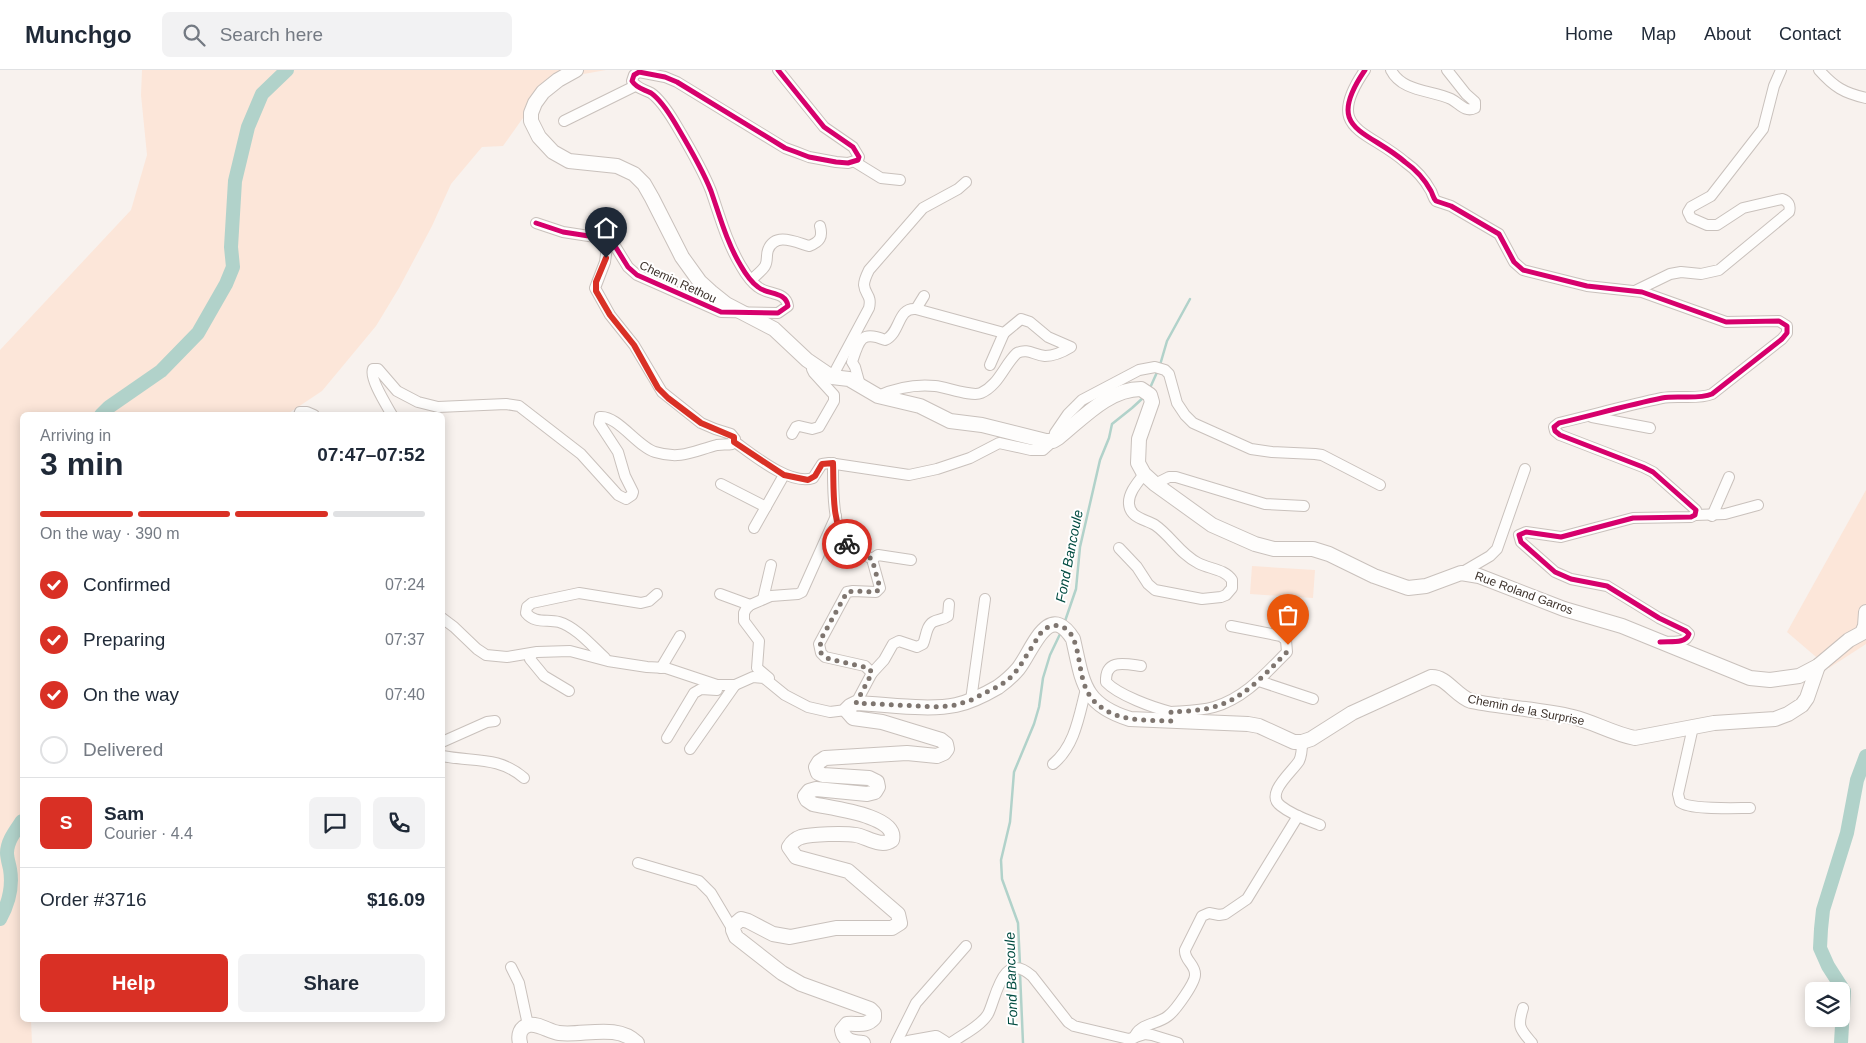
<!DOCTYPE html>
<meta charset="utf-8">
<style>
body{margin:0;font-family:Arial,sans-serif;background:#f2f2f3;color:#1f2937;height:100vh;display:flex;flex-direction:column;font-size:19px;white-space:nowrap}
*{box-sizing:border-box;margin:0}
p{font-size:16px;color:#747a83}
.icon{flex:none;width:28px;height:28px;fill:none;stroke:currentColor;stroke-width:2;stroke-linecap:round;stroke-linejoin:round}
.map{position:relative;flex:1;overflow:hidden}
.side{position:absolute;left:20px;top:342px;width:425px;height:610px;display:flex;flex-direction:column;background:#fff;border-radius:8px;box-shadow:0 2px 12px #0003}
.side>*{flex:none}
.controls{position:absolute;left:1805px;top:912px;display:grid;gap:10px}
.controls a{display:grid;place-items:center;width:45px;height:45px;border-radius:8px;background:#fff;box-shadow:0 2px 12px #0003;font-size:25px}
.pin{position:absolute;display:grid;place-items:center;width:42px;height:42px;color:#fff;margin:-51px -21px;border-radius:50% 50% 50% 0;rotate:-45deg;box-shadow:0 0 5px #0007}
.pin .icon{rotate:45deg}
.courier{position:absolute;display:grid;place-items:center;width:50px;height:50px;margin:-25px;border:4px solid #d93025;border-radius:50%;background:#fff;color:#222;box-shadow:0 1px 6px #0007}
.summary em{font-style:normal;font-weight:600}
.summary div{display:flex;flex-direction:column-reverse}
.summary{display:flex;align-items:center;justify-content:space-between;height:85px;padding:0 20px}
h1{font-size:32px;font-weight:600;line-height:38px}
.bar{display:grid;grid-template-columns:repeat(4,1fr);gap:8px 5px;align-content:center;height:60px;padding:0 20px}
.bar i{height:6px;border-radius:4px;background:#e0e1e3}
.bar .selected{background:#d93025}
.bar p{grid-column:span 4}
.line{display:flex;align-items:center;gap:12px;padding:0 20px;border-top:1px solid #e0e1e3}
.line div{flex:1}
.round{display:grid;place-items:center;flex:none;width:52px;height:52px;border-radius:8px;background:#f2f2f3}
ol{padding:0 20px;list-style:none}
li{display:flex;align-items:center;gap:15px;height:55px}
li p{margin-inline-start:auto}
li .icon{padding:5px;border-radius:50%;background:#d93025;color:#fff;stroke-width:4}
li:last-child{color:#747a83}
li i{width:28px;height:28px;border:2px solid #e0e1e3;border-radius:50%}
.action{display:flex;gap:10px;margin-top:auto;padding:10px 20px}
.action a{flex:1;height:58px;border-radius:8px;background:#d93025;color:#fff;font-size:20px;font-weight:600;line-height:58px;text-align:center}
.action a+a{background:#f2f2f3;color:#1f2937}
header{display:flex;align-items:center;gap:30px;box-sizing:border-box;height:70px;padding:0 25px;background:#fff;border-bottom:1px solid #e0e1e3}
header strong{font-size:24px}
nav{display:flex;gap:28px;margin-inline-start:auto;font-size:18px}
.search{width:350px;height:45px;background:#f2f2f3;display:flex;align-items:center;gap:12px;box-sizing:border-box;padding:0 18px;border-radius:8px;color:#747a83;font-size:19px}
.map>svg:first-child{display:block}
.green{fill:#fce6d9}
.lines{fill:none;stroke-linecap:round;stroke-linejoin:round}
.stream{stroke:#b1d2ca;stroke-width:2.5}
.river{stroke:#b1d2ca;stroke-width:14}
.minor-casing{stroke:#c9c1bc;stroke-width:12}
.major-casing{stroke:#c9c1bc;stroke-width:16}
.minor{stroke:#fefdfc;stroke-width:10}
.major{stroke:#fefdfc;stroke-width:14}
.cycleway-casing{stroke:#fff;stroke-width:8}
.cycleway{stroke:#d6006c;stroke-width:5}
.done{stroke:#7e756f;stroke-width:5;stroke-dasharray:0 9}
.route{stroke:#d93025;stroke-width:6}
.labels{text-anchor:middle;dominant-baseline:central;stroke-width:4;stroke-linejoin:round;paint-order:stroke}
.street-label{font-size:12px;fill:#3c312a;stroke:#fff}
.water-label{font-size:14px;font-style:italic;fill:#004b40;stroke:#fff}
</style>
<header>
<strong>Munchgo</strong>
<div class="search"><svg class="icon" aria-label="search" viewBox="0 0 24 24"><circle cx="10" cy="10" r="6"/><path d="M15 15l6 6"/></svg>Search here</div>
<nav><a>Home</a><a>Map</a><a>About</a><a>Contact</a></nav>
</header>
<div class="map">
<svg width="1866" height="973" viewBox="0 0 1866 973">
<rect width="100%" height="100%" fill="#f8f2ee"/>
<g class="green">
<path d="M142,0H606L550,10L503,76L482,77L451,114L432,156L399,218L376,256L322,321L286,345H22V950H31L32,973H0V280L131,140L147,85L141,25Z"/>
<path d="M1866,420V574L1829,598L1787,562Z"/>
<path d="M1252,496L1315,500L1313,528L1250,524Z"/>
</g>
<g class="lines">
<g class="stream">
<path d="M1160,295L1167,271L1190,229"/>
<path d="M1150,318L1158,300"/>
<path d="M1064,554L1076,519L1080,477L1100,390L1109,368L1112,354L1132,338L1144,327"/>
<path d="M1020,895L1018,853L1002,809L1001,790L1010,752L1014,702L1034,654L1039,637L1043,608L1050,585L1061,562"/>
<path d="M1020,903L1023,973"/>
</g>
<g class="river">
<path d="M101,345L109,337L161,301L198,263L226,214L233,197L231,177L235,111L248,57L262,24L287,0"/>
<path d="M0,849C9,833 13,817 10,799C9,794 7,788 7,783C7,771 16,760 22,751"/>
<path d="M1841,973L1844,921L1828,896L1820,878L1821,859L1823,840L1847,763L1857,710L1866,686"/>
</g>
<g class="minor-casing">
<g id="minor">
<path d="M1365,0C1323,61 1367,59 1405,92C1415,99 1425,110 1431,121C1433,125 1433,128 1436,131L1451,136L1499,164L1514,192L1523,200L1587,216L1642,222L1726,252L1779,251L1787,256V263L1782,269L1712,324C1697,330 1678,325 1662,328C1628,335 1593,345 1559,353L1554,357L1555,361L1560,365L1643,397L1653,402L1696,440L1695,445L1691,447L1633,448L1561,467L1526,462L1519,465L1521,472L1555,502L1571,509L1607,516L1659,548L1686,561L1689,564C1686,574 1673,571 1664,572"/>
<path d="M1391,0C1402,22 1432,20 1451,29C1459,33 1465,43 1475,38V32L1466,24L1447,0"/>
<path d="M1819,0C1834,17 1844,23 1866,28"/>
<path d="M564,51L635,16"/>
<path d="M855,92L881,108L900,110"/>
<path d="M536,153L563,162L608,169L615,176L628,197L637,205L721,242L778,243L788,236C786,221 767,225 758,217C751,212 745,203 741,196C727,173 720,147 711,121C702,98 688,75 675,53C669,43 661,30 651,23C644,19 637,19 632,11L634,5L639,2L665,7L677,12L785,78L796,82L809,87L836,92L848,93L858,90L859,87L853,77L824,57L778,0"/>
<path d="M751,210C755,206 762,201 765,196C768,191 766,185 768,180C775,162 795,172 809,176C820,172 823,167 820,156"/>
<path d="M1635,221L1670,204L1681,202L1701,204L1719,200L1789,142C1791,135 1788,131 1782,129L1743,138L1717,155H1707L1691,148L1688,142L1691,137L1711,126L1763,59L1774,16L1781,0"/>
<path d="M990,295L1004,263"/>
<path d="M832,307L869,238C872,225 865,225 864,215C864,210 867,204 869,200L923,138L958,119L966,112"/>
<path d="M860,315L855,297L852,292C859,270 861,260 885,270C901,263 897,237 916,239"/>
<path d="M878,326C896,318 915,314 935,316C946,317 972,327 981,323C999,315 1004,295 1017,283C1028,278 1034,285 1045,286C1054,286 1063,282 1071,277L1048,267L1030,252L1021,249L1004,263L916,239L924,226"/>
<path d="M299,345L300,342H307L314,345"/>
<path d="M392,345C387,336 369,308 373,299H378L397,321L418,332L438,337L506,334L519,336L581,384L618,425L626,429L632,425L633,422L625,406L618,382L599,353L600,347C617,345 638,377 655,382C681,390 694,381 717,375C722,374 727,375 732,374L735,369L731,364L715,359L701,353L662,322L634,275L610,245L595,218L605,192L608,169"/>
<path d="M1592,347L1650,358"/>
<path d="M792,364L796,357L799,356L812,359L819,357L834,331V325L814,303L812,299L813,294"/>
<path d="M735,372C752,384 790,416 813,408L822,394L829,393L909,405L937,399L970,388L999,373L1031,380H1043L1053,371L1055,363L1068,344L1082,330L1139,300L1155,297L1165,300L1169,304L1177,333L1185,345L1193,353L1251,379L1272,382L1315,384L1322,385L1380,415"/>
<path d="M833,393C833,414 832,459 847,475C854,481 864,484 872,489L880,518L876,522L853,521L847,522L819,574L821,583L825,587L865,596L872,603L856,633"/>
<path d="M721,414L766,437"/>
<path d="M1155,414L1169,407H1176L1265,434L1304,436"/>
<path d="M1695,445L1725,444L1758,435"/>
<path d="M1712,446L1729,407"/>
<path d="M754,458L784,405"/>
<path d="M1119,478L1137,497L1148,514L1155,520L1202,529L1221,527L1226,525L1232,518V510C1225,499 1209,499 1198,493C1180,484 1171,466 1155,455C1145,449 1130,448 1129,434C1128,423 1138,412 1144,404"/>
<path d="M872,489L878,485L911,490"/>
<path d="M1461,503L1490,486L1497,479L1525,399"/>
<path d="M720,524L750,535"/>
<path d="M763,529L771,495"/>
<path d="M442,548L454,557L477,579L486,585L507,587L537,582L570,581L608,591L647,597L666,598L717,615H735L753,607L764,608L785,625L808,637L830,642L846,640"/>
<path d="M532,584L530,589L544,606L569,621"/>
<path d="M605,588C592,576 576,557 559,552C547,549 535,554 526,543L527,537L532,533L579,523L641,533L649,531L657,524"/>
<path d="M1141,596C1126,594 1105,588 1106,612C1118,625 1154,638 1171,642"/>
<path d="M661,598L680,566"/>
<path d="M872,603L884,590L893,574L899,571L917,577L923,574C926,568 926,556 933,552C938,549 943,550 948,546L949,534"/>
<path d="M769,608L757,598L759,571L744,551V543L746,539L750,535L771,526L798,524L802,522L836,446"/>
<path d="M1259,611L1313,629"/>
<path d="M971,630L985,529"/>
<path d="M1171,651V642C1185,641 1200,641 1214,637C1245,628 1265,604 1287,582L1286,570L1281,566L1231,556"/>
<path d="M1693,657L1678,724L1680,732C1690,740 1735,738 1750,738"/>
<path d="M667,668L694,623L701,619L717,620"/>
<path d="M442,672L487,652L495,651"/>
<path d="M1302,672C1302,678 1302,685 1299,691C1292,702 1264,724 1281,736C1292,745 1307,750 1320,755"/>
<path d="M690,679L735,615"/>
<path d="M442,686C473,692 499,686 524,708"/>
<path d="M1053,694C1075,676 1079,646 1086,619"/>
<path d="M638,793L699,811L711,823L733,860"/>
<path d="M511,897L519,913L528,955"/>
<path d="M1523,938C1517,957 1520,959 1532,973"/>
<path d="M1134,968C1139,953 1157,955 1168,946C1175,941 1196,912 1195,904C1195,894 1184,890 1185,880L1202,846L1209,843L1219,845L1225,844L1247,829L1298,746"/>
<path d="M896,973L916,933L966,876"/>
<path d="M951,973C962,965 981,956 988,944C996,929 1002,879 1032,906L1068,952L1074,956L1129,969L1145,964L1152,965L1178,973"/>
</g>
</g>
<g class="major-casing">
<g id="major">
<path d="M576,0L558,10L543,22L535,33L531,43V51L539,67L553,82L569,91L617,96L634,104L644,114L652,128L682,187L700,212L711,222L726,234L774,259L807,290L832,307L849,309L878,326L920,336L950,351L982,355L1046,371H1053L1058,368C1082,349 1108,319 1141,319L1150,325L1152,332L1139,369L1138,393L1144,404L1155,414L1212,455L1255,474L1274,479H1313L1329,484L1374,506L1408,518L1426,516L1461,503L1479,506L1564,539L1622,556L1750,608L1770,610L1799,606L1818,596L1849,570L1862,563L1865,556L1866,542"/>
<path d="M520,973C518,965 520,957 529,955C538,953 550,962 559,963C584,966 617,953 637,973"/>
<path d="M863,973C854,972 844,972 842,960L847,954C858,953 866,957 874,948V943L870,939L801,914L782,903L736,867L733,860V856L741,849L748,851L773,864L790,867L836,858H892L900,853L898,844L848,801L796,787L789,777C792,772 795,769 801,767C811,764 845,763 856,765C867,767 881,778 892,770C898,745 829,738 813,734L807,730L805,726L809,721L816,719L867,724L875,722L878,717L877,712L869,708L823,705L818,703L816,697L819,692L825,688L907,683L937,686L944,683L947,679L946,674L941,670L882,652L853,648L846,640L850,636L856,633C886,634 927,641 956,635C970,632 986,624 998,617C1005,612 1012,606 1018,599C1032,582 1048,529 1073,569C1083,612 1082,634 1130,649L1248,654L1259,656L1294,672H1302L1311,669L1352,643L1431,607C1446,606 1456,626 1471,631C1505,638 1540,639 1573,647C1594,652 1613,664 1635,668L1714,653L1775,649L1788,644L1802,635L1807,628L1818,596"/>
<path d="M908,973L936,968L944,973"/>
</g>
</g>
<use href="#minor" class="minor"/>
<use href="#major" class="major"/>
<g class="cycleway-casing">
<g id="cycleway">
<path d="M1365,0C1323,61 1367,59 1405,92C1415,99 1425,110 1431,121C1433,125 1433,128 1436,131L1451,136L1499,164L1514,192L1523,200L1587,216L1642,222L1726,252L1779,251L1787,256V263L1782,269L1712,324C1697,330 1678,325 1662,328C1628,335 1593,345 1559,353L1554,357L1555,361L1560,365L1643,397L1653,402L1696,440L1695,445L1691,447L1633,448L1561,467L1526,462L1519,465L1521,472L1555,502L1571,509L1607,516L1659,548L1686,561L1689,564C1686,574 1670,571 1660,572"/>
<path d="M536,153L563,162L608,169L615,176L628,197L637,205L721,242L778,243L788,236C786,221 767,225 758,217C751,212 745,203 741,196C727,173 720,147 711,121C702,98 688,75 675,53C669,43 661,30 651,23C644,19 637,19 632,11L634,5L639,2L665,7L677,12L785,78L796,82L809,87L836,92L848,93L858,90L859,87L853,77L824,57L778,0"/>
</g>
</g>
<use href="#cycleway" class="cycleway"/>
</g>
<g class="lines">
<path class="done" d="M847,474L872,489L880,518L876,522L854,521L847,522L821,569L820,579L821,583L829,589L869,598L872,603L856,633L939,637L956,635L971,630L997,617L1008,610L1018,599L1042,561C1053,552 1067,554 1073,568C1082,588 1078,614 1094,631C1114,652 1144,650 1171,651V642C1185,641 1200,641 1214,637C1245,628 1265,604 1287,582L1288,575"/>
<path class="route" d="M606,188L596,212V221L610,245L634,275L658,318L668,328L701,353L734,367V372L784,405L808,410L815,406L822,394L833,393C834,417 831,454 847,474"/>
</g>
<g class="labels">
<g class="street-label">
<text transform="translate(678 212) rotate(25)">Chemin Rethou</text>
<text transform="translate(1524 523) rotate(20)">Rue Roland Garros</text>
<text transform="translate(1526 640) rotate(11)">Chemin de la Surprise</text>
</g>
<g class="water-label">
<text transform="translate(1069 486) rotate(-79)">Fond Bancoule</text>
<text transform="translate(1011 909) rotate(-92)">Fond Bancoule</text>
</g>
</g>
</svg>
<div class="controls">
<a><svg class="icon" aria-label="layers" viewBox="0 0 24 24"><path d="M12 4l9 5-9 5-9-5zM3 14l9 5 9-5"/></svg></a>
</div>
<div class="pin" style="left:1288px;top:575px;background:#ea580c"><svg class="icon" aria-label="bag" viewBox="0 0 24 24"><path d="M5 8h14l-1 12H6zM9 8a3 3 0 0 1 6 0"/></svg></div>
<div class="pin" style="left:606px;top:188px;background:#1f2937"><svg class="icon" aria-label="home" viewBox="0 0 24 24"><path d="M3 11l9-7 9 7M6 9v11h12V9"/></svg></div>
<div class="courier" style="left:847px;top:474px"><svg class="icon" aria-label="bike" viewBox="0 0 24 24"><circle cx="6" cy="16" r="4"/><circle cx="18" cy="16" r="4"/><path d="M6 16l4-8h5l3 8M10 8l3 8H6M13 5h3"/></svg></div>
<section class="side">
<div class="summary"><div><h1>3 min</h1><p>Arriving in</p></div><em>07:47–07:52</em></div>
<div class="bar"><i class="selected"></i><i class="selected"></i><i class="selected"></i><i></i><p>On the way · 390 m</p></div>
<ol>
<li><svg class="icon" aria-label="check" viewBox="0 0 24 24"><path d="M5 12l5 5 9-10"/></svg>Confirmed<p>07:24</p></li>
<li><svg class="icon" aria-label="check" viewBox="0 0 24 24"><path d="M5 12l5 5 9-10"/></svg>Preparing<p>07:37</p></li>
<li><svg class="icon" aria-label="check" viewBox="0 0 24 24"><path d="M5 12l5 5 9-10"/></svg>On the way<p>07:40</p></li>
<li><i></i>Delivered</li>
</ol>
<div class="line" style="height:90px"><b class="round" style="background:#d93025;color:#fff">S</b><div><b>Sam</b><p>Courier · 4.4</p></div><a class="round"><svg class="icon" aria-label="chat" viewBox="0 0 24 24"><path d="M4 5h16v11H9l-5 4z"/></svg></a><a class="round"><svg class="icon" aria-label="phone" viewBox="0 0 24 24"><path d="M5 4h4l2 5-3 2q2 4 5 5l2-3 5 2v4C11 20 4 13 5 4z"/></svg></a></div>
<div class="line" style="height:65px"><div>Order #3716</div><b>$16.09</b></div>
<div class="action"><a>Help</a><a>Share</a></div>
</section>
</div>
